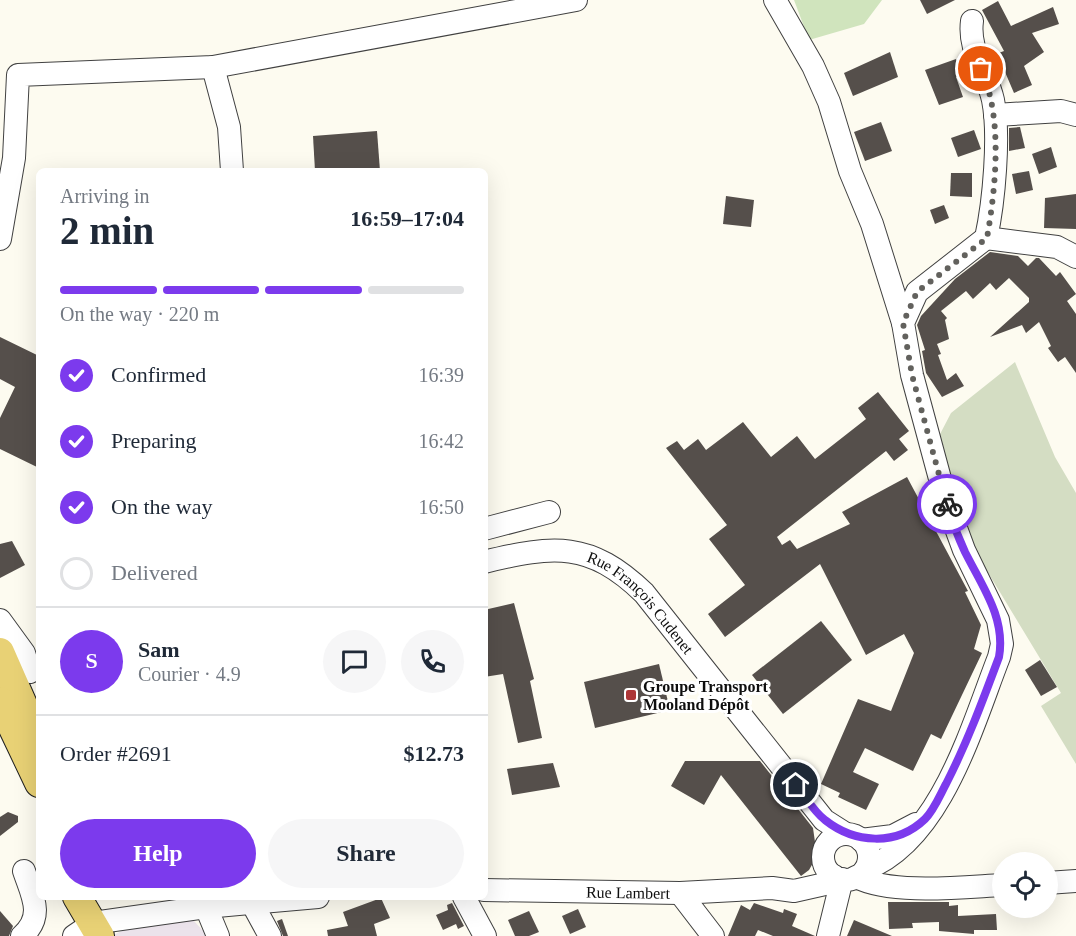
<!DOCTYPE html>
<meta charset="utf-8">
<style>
body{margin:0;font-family:Georgia,serif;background:#f6f6f7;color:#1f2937;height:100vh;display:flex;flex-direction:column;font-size:22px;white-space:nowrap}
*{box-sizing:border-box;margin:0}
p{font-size:20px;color:#747a83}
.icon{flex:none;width:33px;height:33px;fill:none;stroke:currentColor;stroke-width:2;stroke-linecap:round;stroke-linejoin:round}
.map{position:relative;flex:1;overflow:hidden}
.details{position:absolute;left:36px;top:168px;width:452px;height:732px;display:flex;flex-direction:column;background:#fff;border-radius:9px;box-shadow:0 6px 24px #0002}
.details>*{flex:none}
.buttons{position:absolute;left:992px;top:852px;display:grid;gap:12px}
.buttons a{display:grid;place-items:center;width:66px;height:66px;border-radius:50%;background:#fff;box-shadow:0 6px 24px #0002;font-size:30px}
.pin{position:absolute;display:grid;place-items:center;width:51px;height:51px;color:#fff;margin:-26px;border:3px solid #fff;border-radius:50%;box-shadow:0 2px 6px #0007}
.courier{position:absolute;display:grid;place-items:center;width:60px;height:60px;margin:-30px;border:4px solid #7c3aed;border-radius:50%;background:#fff;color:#222;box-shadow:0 2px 8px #0007}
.summary em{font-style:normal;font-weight:800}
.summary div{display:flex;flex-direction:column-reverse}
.summary{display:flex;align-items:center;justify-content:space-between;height:102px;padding:0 24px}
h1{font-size:39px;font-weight:800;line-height:45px}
.bar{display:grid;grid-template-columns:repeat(4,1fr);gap:9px 6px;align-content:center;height:72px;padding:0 24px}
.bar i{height:8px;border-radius:4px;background:#e0e1e3}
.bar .current{background:#7c3aed}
.bar p{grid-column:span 4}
.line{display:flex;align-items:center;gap:15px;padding:0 24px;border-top:2px solid #e0e1e3}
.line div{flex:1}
.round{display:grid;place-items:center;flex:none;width:63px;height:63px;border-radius:32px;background:#f6f6f7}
ol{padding:0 24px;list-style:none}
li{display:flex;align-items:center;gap:18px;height:66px}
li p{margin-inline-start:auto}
li .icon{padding:6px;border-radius:50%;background:#7c3aed;color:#fff;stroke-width:4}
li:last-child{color:#747a83}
li i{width:33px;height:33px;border:3px solid #e0e1e3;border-radius:50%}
.primary-button{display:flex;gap:12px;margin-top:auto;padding:12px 24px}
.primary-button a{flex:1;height:69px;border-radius:36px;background:#7c3aed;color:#fff;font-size:24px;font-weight:800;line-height:69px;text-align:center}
.primary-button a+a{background:#f6f6f7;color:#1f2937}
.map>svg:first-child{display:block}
.industrial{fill:#ebe3eb}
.green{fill:#d0e4bd}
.cemetery{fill:#d4ddc3}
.building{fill:#554f4b}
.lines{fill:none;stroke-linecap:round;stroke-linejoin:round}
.minor-casing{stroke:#414141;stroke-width:24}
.major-casing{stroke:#1f1f1f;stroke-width:30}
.minor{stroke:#fff;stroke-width:22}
.major{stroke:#e8d175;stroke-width:28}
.done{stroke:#62615d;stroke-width:6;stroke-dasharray:0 10.8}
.route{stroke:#7c3aed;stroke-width:8}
.poi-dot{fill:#ad3637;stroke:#fff;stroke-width:2}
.labels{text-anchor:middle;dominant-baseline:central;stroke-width:6;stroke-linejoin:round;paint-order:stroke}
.street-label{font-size:16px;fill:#0e0e0e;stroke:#fff}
.poi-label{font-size:16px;font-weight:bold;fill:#0e0e0e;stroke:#fff;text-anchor:start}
</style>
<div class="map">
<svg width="1076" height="936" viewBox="0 0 1076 936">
<rect width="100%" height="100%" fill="#fdfbf0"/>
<path class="industrial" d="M193,920L208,936H111L126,929Z"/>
<path class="green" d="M794,0H882L864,24L809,40Z"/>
<path class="cemetery" d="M1015,362L1055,457L1076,493V764L1041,706L1061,693L958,523L938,438L951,413Z"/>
<g class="building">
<path d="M920,0H955L927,14Z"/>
<path d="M998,1L1011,26L1053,7L1059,24L1032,33L1044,52L1024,66L1032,85L1014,93L1002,65L996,68L991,56L1004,51L982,10Z"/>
<path d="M890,52L898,77L853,96L844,73Z"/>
<path d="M956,59L961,75L956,77L963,97L939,105L925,70Z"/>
<path d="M881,122L892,151L865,161L854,132Z"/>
<path d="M1020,127L1025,148L1009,151V128Z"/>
<path d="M974,130L981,149L958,157L951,138Z"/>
<path d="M377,131L380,171H315L313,136Z"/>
<path d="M1051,147L1057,167L1039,174L1032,154Z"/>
<path d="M1029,171L1033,190L1016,194L1012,174Z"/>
<path d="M951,173H972V197L950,196Z"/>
<path d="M1076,194V229L1044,228L1045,198Z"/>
<path d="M726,196L754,200L751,227L723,224Z"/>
<path d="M944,205L949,218L935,224L930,210Z"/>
<path d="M990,252L1018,256L1028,266L1036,258H1039L1056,276L1060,272L1076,294L1067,301L1076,314V373L1065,357L1058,362L1048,348L1051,346L1039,322L1026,333L1022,325L990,337L1029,302V298L1009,278L996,290L990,283L973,299L966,291L941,311L947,318L945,320L949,339L937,344L941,354L938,355L947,380L956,373L964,386L942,397L926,373L922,351L925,350L917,325L921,316L955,279Z"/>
<path d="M0,337L39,356V468L0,449V418L15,387L0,379Z"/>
<path d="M878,392L909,431L899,439L908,450L894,461L886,451L777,537L782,545L790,540L797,549L850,524L842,512L907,477L968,591L965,592L981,625L974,649L982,653L941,739L931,734L913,771L865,748L853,772L879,784L866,810L838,797L840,793L821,784L858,699L891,711L914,653L904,634L866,655L820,564L725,637L708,614L745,585L709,539L727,525L666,448L677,441L684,450L698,439L706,450L743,422L771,457L797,436L815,459L866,419L858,408Z"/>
<path d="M12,541L25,565L0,578V544Z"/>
<path d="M514,603L534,679L530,681L542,738L518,743L503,674L484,677V610Z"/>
<path d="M821,621L852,660L783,714L752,675Z"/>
<path d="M1040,660L1057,687L1041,696L1025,670Z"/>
<path d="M659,664L670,710L595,728L584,682Z"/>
<path d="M685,761H760L813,828L817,856L809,870L801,876L721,775L704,805L671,786Z"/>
<path d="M553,763L560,787L512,795L507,769Z"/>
<path d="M8,812L18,816V822L0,836V817Z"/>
<path d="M381,898L390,918L374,924L377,936H328L327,930L348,926L343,912Z"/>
<path d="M888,902H949V906L958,905V916L996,914L997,930H974V934L939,931V922L912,923L913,928L889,929Z"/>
<path d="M452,903L464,926L458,929L456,924L443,930L436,915L448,910L447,905Z"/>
<path d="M754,903L783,913L784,909L797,914L792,926L815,936H773L758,930L755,936H728L741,905L750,910Z"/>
<path d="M578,909L586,927L570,934L562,916Z"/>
<path d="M0,911L13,926L9,936H0Z"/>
<path d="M529,911L539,932L529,936H515L508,920Z"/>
<path d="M282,919L288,936H283L277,921Z"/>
<path d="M854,920L892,936H847Z"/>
</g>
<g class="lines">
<g class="minor-casing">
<g id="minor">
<path d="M775,0L813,66L829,102L850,171L872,224L903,323"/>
<path d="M213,67L229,127L232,171"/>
<path d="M995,115L1061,111L1076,115"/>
<path d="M986,238L1057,247L1076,257"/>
<path d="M0,239L14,158L18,75L213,67L576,0"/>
<path d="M484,529L549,512"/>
<path id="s1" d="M484,562C554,545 590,541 644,593L824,820L846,834"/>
<path d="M0,620L24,653L30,672"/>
<circle cx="846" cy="857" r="23"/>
<path d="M861,840L893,836L916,824"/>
<path d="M866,869C941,840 972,726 999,657L1002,644L998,620L964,550L946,501L912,375L903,323L917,292L986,238C994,202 1000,135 993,100C987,72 968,51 972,21"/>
<path d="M856,877C892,895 962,887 1002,885"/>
<path d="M1047,883L1076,881"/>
<path id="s2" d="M484,890L680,893L772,888L794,891L825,884L834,876"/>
<path d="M680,893L713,936"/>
<path d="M464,897L485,936"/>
<path d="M252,903L270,936"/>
<path d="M206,907L218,936"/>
<path d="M22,936C45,916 32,895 24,871"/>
<path d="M74,936L93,923L206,907L318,897"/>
<path d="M828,936L842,879"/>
</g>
</g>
<g class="major-casing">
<g id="major">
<path d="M0,652L39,741"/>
<path d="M0,701L39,783"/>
<path d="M77,897L100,936"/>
</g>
</g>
<use href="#minor" class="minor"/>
<use href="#major" class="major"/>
</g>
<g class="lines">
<path class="done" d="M947,504L912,375L903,323L917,292L987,238C996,186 1003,117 981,69"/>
<path class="route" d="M796,785C805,796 814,812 825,820C854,843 896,847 925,819C934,810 940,795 946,784C967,743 983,700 999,657C1006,618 982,586 965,552C958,537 952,521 947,504"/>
</g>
<rect class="poi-dot" x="625" y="689" width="12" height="12" rx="3"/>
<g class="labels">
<g class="street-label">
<text stroke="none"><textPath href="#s1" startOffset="177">Rue François Cudenet</textPath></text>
<text stroke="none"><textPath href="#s2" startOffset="144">Rue Lambert</textPath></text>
</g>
<g class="poi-label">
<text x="643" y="686">Groupe Transport<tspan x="643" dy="18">Mooland Dépôt</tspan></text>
</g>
</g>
</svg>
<div class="buttons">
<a><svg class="icon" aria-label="locate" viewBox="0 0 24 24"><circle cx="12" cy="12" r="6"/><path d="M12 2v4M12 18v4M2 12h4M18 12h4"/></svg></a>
</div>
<div class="pin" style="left:981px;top:69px;background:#ea580c"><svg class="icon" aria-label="bag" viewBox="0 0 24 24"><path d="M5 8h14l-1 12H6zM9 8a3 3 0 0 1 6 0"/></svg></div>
<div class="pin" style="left:796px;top:785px;background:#1f2937"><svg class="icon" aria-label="home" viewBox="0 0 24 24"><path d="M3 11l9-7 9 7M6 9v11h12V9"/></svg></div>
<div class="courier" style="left:947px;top:504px"><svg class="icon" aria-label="bike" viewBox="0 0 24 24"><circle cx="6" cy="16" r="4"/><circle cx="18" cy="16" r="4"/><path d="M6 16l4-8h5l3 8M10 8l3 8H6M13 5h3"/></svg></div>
<section class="details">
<div class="summary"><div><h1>2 min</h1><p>Arriving in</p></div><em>16:59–17:04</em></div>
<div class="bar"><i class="current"></i><i class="current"></i><i class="current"></i><i></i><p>On the way · 220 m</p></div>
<ol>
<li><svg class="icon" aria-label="check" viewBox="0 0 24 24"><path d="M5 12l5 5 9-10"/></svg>Confirmed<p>16:39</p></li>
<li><svg class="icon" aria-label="check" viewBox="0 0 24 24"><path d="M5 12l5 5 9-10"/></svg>Preparing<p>16:42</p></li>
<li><svg class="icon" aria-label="check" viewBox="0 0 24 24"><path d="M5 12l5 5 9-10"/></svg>On the way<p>16:50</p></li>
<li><i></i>Delivered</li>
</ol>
<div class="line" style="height:108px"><b class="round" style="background:#7c3aed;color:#fff">S</b><div><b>Sam</b><p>Courier · 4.9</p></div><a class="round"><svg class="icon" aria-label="chat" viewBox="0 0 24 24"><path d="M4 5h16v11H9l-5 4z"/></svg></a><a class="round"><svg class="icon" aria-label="phone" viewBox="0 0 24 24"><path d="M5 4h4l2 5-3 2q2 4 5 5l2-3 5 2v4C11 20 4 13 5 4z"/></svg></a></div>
<div class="line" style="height:78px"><div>Order #2691</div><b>$12.73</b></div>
<div class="primary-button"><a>Help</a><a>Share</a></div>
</section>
</div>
